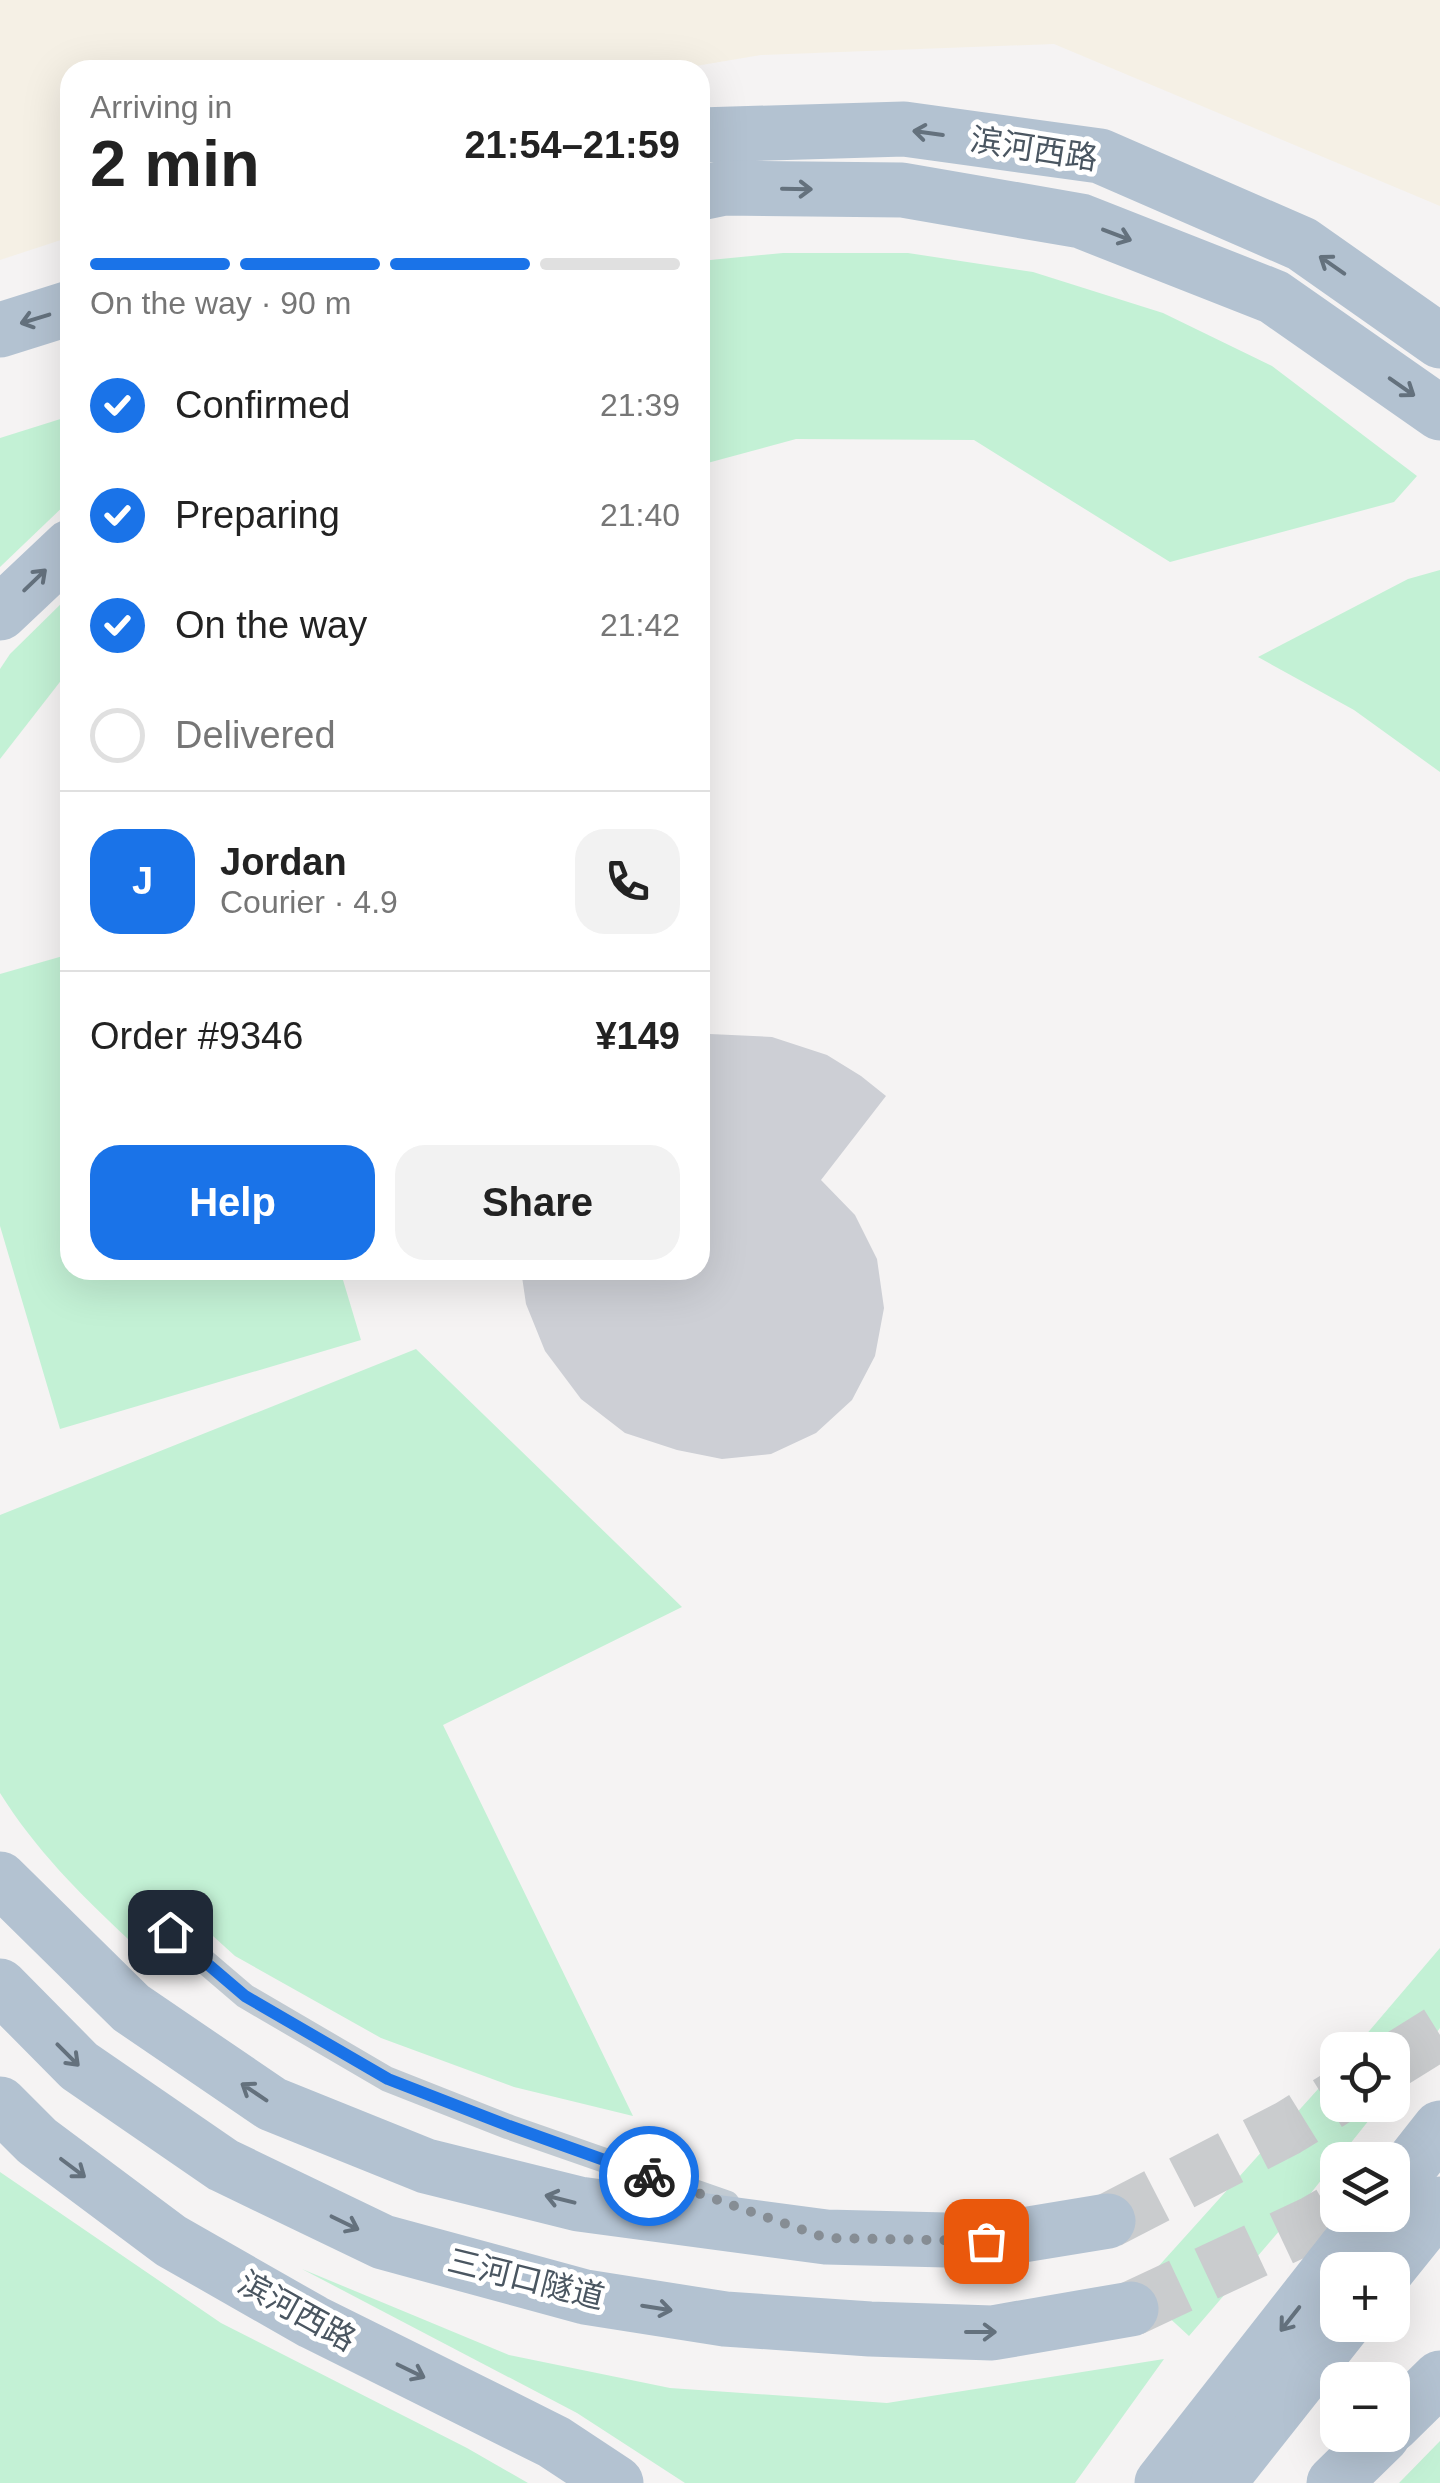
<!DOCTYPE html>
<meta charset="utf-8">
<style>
body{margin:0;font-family:Arial,"Noto Sans SC",sans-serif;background:#f2f2f2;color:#222;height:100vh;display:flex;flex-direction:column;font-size:38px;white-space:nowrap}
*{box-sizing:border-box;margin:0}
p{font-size:32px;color:#767676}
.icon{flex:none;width:55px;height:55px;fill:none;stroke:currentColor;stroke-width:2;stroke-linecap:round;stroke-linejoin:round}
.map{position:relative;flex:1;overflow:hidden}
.panel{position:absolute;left:60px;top:60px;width:650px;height:1220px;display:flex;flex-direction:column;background:#fff;border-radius:30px;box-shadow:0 10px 40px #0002}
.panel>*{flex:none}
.buttons{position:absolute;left:1320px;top:2032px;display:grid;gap:20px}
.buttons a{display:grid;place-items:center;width:90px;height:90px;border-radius:20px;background:#fff;box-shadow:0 10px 40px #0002;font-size:50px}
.pin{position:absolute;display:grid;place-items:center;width:85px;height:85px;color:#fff;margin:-42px;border-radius:20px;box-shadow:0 5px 15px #0006}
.courier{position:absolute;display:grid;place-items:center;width:100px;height:100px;margin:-50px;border:8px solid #1a73e8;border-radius:50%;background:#fff;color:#222;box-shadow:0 2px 12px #0007}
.summary em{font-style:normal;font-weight:700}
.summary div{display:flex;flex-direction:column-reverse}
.summary{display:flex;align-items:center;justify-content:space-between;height:170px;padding:0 30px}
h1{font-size:65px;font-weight:700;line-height:75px}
.bar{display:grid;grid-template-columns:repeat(4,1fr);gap:15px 10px;align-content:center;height:120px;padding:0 30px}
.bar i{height:12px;border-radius:8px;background:#e0e0e0}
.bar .current{background:#1a73e8}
.bar p{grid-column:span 4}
.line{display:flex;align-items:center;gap:25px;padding:0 30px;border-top:2px solid #e0e0e0}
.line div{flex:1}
.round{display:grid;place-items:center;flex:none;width:105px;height:105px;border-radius:30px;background:#f2f2f2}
ol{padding:0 30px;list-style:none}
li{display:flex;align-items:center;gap:30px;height:110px}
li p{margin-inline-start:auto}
li .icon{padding:10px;border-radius:50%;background:#1a73e8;color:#fff;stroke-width:4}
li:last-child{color:#767676}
li i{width:55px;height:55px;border:5px solid #e0e0e0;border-radius:50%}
.action{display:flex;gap:20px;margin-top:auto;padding:20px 30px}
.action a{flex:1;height:115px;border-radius:30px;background:#1a73e8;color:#fff;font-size:40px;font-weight:700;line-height:115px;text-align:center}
.action a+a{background:#f2f2f2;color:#222}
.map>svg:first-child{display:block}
.green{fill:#c3f1d5}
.sand{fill:#f5f0e5}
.building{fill:#cdcfd5}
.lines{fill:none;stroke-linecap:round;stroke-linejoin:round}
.primary-tunnel{stroke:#caccce;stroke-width:55;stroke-dasharray:55 28;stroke-linecap:butt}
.service{stroke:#c1cad2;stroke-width:25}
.primary{stroke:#b3c2d1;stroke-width:55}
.oneway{stroke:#64717d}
.done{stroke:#868d94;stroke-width:10;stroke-dasharray:0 18}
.route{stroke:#1a73e8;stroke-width:12}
.labels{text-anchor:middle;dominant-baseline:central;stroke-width:10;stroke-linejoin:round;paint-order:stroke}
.street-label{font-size:32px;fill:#4a5661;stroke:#fff}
</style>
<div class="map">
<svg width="1440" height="2483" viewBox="0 0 1440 2483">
<rect width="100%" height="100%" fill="#f5f3f3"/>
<g class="green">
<path d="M783,253H908L1033,272L1163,313L1272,366L1417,476L1394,502L1170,562L974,440L796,439L700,465V261Z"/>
<path d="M70,416V500L0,567V438Z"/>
<path d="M1440,570V772L1354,710L1258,657L1408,579Z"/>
<path d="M70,595V669L0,759V669L10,654Z"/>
<path d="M70,954V1270H340L361,1340L60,1429L0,1226V974Z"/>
<path d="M416,1349L682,1607L443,1725L633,2116L514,2087L381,2038L235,1956L170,1897L128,1939C80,1894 35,1849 0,1793V1515Z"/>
<path d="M1440,1948V2028L1393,2090L1392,2050H1353Z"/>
<path d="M1337,2068L1338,2105H1381L1299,2208L1189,2336L1138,2289Z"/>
<path d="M0,2172L221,2323L467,2448L528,2483H0Z"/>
<path d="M302,2269L509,2355L670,2388L887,2403L1164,2359L1075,2483H685L577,2413Z"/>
<path d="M1440,2441V2483H1399Z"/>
</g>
<path class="sand" d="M0,0H1440V206L1054,44L761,55L672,70H70V237L0,260Z"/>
<path class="building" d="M710,1034L772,1037L827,1055L861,1076L886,1096L821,1180L855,1215L877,1259L884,1308L875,1356L852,1400L816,1433L771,1454L722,1459L677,1450L625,1433L581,1399L545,1351L526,1304L521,1270H700V1037Z"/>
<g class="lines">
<g class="primary-tunnel">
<path d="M1392,2062L1440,2032"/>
<path d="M1108,2221L1288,2128L1338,2097"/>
<path d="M1131,2309L1312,2224L1338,2209"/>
</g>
<path class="service" d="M170,1932L245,1996L387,2079L509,2127L727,2203"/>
<g class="primary">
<path d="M700,135L904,129L1100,156L1302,244L1440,341"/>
<path d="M700,193L724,188L902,190L1081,221L1274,297L1440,413"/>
<path d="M0,330L70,308"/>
<path d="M0,613L70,547"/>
<path d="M0,1879L131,2008L272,2104L426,2166L579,2204L826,2237L986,2241L1108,2221"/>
<path d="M0,1986L79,2066L223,2165L383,2242L585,2297L725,2319L870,2329L992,2333L1131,2309"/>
<path d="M0,2104L37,2141L171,2241L313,2322L554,2442L616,2483"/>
<path d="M1392,2189L1440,2128"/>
<path d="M1387,2270L1440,2204"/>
<path d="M1392,2425L1440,2378"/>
<path d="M1162,2483L1372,2215"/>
<path d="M1218,2483L1343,2325"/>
<path d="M1334,2483L1383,2435"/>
</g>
</g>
<defs><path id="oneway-shaft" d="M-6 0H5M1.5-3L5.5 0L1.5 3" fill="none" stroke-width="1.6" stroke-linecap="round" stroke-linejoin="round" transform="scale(2.5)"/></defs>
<g class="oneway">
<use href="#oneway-shaft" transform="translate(928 133) rotate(-172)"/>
<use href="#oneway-shaft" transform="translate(797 189) rotate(1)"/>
<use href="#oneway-shaft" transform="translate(1117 235) rotate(21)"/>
<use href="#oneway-shaft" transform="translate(1332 265) rotate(-145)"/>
<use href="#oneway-shaft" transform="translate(35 319) rotate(163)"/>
<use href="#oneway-shaft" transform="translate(1402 387) rotate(35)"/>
<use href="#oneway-shaft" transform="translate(35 580) rotate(-44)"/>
<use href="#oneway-shaft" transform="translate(68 2055) rotate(45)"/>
<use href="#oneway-shaft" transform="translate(254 2092) rotate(-146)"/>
<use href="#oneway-shaft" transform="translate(73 2168) rotate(37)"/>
<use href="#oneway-shaft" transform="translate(560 2199) rotate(-166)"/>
<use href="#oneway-shaft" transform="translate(345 2223) rotate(26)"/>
<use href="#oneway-shaft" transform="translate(657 2308) rotate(9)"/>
<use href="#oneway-shaft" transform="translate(1290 2319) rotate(128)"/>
<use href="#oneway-shaft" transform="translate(981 2332)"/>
<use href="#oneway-shaft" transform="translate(411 2371) rotate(26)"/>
</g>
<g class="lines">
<path class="done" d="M649,2176L826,2238L986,2241"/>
<path class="route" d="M170,1932L245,1996L388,2079L509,2126L649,2176"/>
</g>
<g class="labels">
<g class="street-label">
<text transform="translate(1034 149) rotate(9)">滨河西路</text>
<text transform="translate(526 2279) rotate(14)">三河口隧道</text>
<text transform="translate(297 2311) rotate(29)">滨河西路</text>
</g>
</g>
</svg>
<div class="buttons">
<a><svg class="icon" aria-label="locate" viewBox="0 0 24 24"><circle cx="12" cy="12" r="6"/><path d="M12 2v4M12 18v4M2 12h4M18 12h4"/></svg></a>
<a><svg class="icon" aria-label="layers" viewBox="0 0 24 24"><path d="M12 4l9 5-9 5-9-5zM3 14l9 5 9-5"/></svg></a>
<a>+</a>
<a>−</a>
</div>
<div class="pin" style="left:986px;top:2241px;background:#ea580c"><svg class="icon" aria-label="bag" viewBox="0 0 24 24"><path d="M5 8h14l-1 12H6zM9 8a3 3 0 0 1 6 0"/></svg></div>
<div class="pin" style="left:170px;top:1932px;background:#1f2937"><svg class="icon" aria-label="home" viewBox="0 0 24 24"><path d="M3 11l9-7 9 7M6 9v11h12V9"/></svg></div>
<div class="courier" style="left:649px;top:2176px"><svg class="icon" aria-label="bike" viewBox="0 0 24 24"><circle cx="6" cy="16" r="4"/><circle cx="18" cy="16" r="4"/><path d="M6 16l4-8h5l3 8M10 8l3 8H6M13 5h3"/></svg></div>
<section class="panel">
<div class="summary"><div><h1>2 min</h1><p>Arriving in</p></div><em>21:54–21:59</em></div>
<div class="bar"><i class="current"></i><i class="current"></i><i class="current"></i><i></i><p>On the way · 90 m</p></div>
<ol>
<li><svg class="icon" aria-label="check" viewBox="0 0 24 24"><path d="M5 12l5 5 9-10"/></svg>Confirmed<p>21:39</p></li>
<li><svg class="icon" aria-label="check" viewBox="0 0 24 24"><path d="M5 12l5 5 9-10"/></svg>Preparing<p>21:40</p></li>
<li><svg class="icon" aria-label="check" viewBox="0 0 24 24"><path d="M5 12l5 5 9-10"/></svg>On the way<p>21:42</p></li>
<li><i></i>Delivered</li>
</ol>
<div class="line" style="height:180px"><b class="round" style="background:#1a73e8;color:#fff">J</b><div><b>Jordan</b><p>Courier · 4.9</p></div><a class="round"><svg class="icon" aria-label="phone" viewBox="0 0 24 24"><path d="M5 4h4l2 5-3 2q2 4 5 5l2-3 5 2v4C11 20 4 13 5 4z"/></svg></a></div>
<div class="line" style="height:130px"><div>Order #9346</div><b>¥149</b></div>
<div class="action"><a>Help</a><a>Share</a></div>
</section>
</div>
